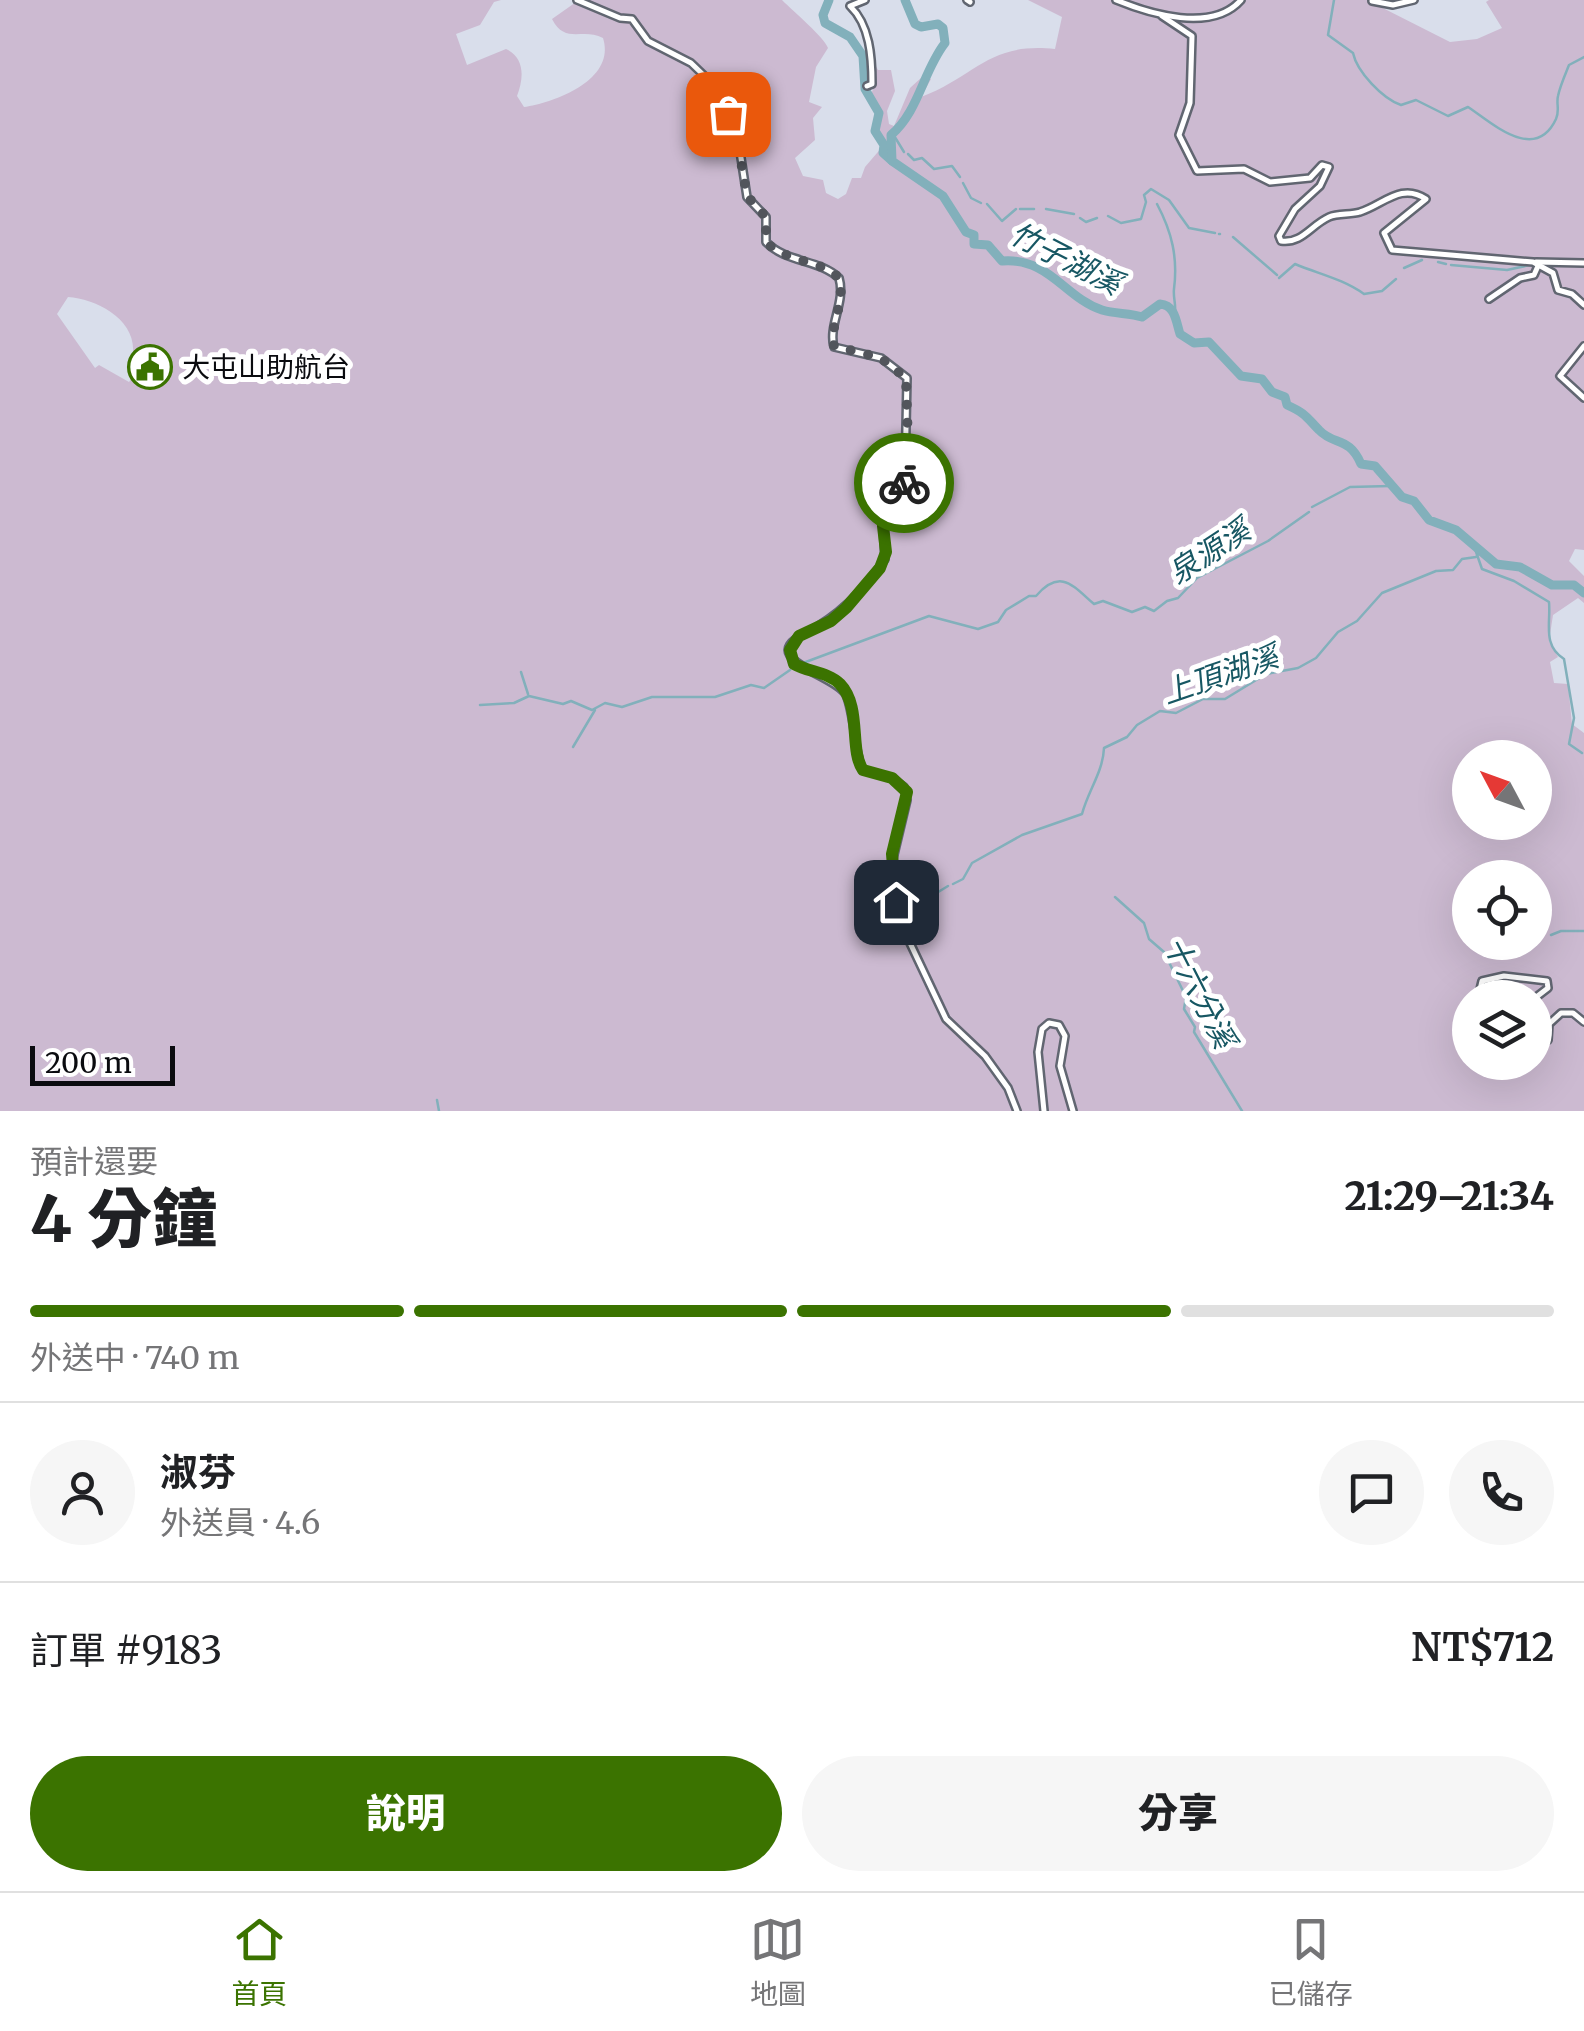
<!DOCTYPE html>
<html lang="zh-TW">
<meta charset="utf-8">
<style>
body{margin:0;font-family:Merriweather,"Noto Sans TC",serif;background:#f6f6f6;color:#202124;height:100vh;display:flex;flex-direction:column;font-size:38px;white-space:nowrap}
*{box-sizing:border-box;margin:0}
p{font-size:32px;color:#757577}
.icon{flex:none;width:55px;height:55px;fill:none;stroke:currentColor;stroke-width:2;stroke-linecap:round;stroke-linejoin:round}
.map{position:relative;height:1111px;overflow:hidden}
.panel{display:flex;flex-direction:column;background:#fff;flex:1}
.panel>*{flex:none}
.needle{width:65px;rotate:311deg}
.tools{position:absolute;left:1452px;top:740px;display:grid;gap:20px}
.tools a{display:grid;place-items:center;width:100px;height:100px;border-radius:50%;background:#fff;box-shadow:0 10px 40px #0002;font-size:50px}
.scale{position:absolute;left:30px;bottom:25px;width:145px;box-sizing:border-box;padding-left:10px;border:5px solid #0a0b0f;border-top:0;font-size:28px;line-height:35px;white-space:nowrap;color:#0a0b0f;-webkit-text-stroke:8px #fff;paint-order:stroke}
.pin{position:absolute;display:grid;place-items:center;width:85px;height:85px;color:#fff;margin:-42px;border-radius:20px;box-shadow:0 5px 15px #0006}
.courier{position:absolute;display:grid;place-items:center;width:100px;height:100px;margin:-50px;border:8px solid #3b7300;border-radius:50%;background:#fff;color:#222;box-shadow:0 2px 12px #0007}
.overview em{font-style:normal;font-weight:800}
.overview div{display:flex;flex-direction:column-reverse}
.overview{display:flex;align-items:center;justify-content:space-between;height:170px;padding:0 30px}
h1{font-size:65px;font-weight:800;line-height:75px}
.bar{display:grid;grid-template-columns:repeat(4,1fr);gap:15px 10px;align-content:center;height:120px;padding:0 30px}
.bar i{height:12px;border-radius:8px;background:#e0e0e0}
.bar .selected{background:#3b7300}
.bar p{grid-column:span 4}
.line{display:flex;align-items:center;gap:25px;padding:0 30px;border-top:2px solid #e0e0e0}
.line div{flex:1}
.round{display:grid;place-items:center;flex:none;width:105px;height:105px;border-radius:52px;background:#f6f6f6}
.primary-button{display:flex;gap:20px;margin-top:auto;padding:20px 30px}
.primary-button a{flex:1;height:115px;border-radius:60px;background:#3b7300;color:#fff;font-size:40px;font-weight:800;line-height:115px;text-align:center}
.primary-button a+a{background:#f6f6f6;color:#202124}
.dock{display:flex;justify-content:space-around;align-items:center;height:140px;border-top:2px solid #e0e0e0;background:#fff;font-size:28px;color:#757577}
.dock a{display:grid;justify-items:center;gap:5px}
.dock .selected{color:#3b7300}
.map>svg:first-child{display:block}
.green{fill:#ccbad1;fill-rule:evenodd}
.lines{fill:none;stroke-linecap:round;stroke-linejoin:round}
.stream{stroke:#82b0bb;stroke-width:2.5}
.river{stroke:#82b0bb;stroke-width:9}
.minor-casing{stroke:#616671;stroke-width:10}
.minor{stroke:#fff;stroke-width:5}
.done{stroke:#52555c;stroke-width:10;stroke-dasharray:0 18}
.route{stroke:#3b7300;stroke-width:12}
.labels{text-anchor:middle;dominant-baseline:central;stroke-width:10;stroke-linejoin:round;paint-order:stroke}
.poi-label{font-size:28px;fill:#0a0b0f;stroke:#fff;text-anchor:start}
.water-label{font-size:30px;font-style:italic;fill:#175763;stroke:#fff}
</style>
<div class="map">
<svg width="1584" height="1111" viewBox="0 0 1584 1111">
<rect width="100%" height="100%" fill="#d9deeb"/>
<path class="green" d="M0,0H501L494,2L480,25L456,34L467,65L506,49C525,58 524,78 517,96L524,107C557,102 616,79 603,38C583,27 565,45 552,19L579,0H782C794,12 824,37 828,48L816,67L809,102L822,107L813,118L815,140L795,158L803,176L823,180L826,193L838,199L846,194L852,178H861L865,167L883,146L873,133L877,112L869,99L874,87L866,56H870L878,70H891L895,91L887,111L889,124L894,126L910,88L922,77L931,79L921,97C978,75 988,42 1055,49L1062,17L1028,0H1367L1450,42L1477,39L1502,28L1486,2L1489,0H1584V550L1575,549L1569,561L1584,576V603L1578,598L1553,615L1549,641L1558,657L1550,662L1554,683L1568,684L1572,724L1584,733V1111H0ZM68,297C96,299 136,319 133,353L143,364L129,382L99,365L95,368L57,314ZM1470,758H1535V822H1470ZM1470,878H1535V942H1470ZM1470,998H1535V1062H1470Z"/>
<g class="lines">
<g class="stream">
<path d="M1334,0L1328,35L1353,53C1357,72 1383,99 1401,105L1416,100L1448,116L1468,107C1491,122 1535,164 1556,119C1560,111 1556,103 1558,96C1560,86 1565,75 1569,65L1584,57"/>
<path d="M893,134L904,152"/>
<path d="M908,154L914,160L922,158L934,169L952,166L960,177"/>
<path d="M963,183L971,198L981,203"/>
<path d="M987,204L1002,221L1016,209"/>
<path d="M1157,204C1172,232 1178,258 1174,289C1173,297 1176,304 1175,312"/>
<path d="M1020,209H1034"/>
<path d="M1046,209L1074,214"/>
<path d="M1108,216L1121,223L1141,219L1146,202L1144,195L1151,189L1169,200L1189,228L1215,233"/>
<path d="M1080,218L1086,222L1097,218"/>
<path d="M1219,234H1220"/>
<path d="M1233,237L1277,275"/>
<path d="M1438,262L1446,264"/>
<path d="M1451,265L1507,270L1530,265"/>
<path d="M1404,268L1422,260"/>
<path d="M1279,278L1295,264C1319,274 1343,279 1364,294L1382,291L1396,279"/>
<path d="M1312,507L1350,487L1390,486"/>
<path d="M1475,549L1482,569L1514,581L1549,602C1551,623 1542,645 1564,659L1574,718L1569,744L1582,753"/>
<path d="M803,663L929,616L978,629L998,622L1006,610L1029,596H1036C1061,567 1074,587 1094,604L1103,601L1132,612L1145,607L1154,611L1167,601L1178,598L1197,578L1268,541L1309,512"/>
<path d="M521,672L528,694"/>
<path d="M480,705L514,703L529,696L563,704L571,701L592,710L605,703L622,707L652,697H715L751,685L764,688L790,670"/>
<path d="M573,747L595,710"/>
<path d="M953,884L963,879L972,863L1022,835L1082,814C1088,791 1103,772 1104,748L1127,737L1137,725L1160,711L1176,713L1203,699H1225L1266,674L1298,668L1316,658L1338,632L1357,621L1382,593L1436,571L1453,570L1462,559L1476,557L1480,552"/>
<path d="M1115,897L1144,923L1149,939L1164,952L1186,997L1184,1009L1195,1027L1194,1032L1242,1111"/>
<path d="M917,905L948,886"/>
<path d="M1551,935L1561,931H1584"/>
<path d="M437,1100L439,1111"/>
</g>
<g class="river">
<path d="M829,0L823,15L825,23L850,37L863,56L865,89L879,113L875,131L884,145L883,153L892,161"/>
<path d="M905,0L915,24L921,27L938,24L943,28L945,43C923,71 919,111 891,135L892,161L943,196L966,232L974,235V244L988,245L1002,261C1049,257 1065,298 1102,310C1115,314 1130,313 1142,317L1160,304C1175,305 1176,321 1180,334L1194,343L1209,342L1241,376L1262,379L1272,392L1285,397L1287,405C1307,414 1306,417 1319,430C1334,446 1349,436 1361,464L1375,466L1402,497L1414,501L1429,520L1456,530L1496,564L1520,567L1552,585H1574L1584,593"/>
</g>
<g class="minor-casing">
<g id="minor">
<path d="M577,0L620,18L632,19L648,41L691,63L716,87L739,145L747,197L766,217V242C786,263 819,259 839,278C846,302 828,325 834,347L881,358L907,378L905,475L883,526L885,559C864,591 839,616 806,633C752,659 837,675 846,695C855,715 855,759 863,770L892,778L904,787L907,800L891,867L902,926L946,1019L985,1056L1008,1088L1017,1111"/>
<path d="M865,0L850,6C870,25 872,57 872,84L867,86"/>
<path d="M967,0L970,2"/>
<path d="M1116,0C1150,14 1212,33 1241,0"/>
<path d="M1372,1L1393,5L1414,0"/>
<path d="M1162,16L1192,36L1190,103L1179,135L1197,171L1244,169L1270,182L1310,178L1322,165L1329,167L1320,186L1295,209L1279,236L1281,241C1302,244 1311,225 1329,217C1338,213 1351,215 1360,212C1383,205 1401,182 1426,199L1384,233L1392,250L1533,262L1553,273L1558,290L1572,294L1584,305"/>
<path d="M1536,262L1584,263"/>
<path d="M1489,299L1520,278L1534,275L1538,266"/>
<path d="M1584,346L1560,376L1584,398"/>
<path d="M1478,998L1482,981L1504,976L1547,981L1548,988L1535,998"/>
<path d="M1535,1040H1548L1549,1024L1561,1013H1573L1584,1022"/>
<path d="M1465,1045H1470"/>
<path d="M1044,1111L1038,1052L1042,1029L1049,1023L1059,1025L1065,1036L1060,1066L1073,1111"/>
</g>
</g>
<use href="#minor" class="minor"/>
</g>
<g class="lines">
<path class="done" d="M728,114L738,144L747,196L766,217V242C787,263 819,259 839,278C846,302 829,325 834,346L881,358L906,378L908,444L904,483"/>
<path class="route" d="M896,902L892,854L907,792L892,778L863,770C849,750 862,707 840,684C828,672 808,672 794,664L790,650L799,636L831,621L846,608L880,568L886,552L883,526L904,483"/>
</g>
<defs>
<g id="civic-ring" transform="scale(2.25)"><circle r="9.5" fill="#fff" stroke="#3b7300" stroke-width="1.5"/><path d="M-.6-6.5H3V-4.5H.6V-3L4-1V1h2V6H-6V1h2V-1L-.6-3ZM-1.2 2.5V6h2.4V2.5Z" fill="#3b7300"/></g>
</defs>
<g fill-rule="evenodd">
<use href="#civic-ring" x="150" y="367"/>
</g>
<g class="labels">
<g class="poi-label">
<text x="182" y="367">大屯山助航台</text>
</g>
<g class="water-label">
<text transform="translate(1066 258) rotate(27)">竹子湖溪</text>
<text transform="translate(1209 551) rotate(-33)">泉源溪</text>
<text transform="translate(1220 674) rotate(-19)">上頂湖溪</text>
<text transform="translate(1200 992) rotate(63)">十六分溪</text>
</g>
</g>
</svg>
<div class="tools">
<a><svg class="needle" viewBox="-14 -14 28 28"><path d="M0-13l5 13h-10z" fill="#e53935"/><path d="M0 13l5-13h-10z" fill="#757577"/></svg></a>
<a><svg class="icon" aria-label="locate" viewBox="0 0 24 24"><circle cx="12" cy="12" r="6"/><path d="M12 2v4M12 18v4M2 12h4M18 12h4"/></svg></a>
<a><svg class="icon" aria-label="layers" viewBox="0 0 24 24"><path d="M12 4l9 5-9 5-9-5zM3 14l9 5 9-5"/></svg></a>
</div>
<div class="scale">200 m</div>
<div class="pin" style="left:728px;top:114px;background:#ea580c"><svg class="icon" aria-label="bag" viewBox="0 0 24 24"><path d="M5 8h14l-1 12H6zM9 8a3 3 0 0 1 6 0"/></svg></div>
<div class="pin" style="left:896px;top:902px;background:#1f2937"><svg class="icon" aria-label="home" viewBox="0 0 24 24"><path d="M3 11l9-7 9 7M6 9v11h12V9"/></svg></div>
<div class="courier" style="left:904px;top:483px"><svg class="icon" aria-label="bike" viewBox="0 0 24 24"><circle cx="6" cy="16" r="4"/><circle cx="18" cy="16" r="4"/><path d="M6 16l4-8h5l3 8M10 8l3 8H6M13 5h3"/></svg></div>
</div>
<section class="panel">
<div class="overview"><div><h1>4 分鐘</h1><p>預計還要</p></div><em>21:29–21:34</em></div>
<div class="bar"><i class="selected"></i><i class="selected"></i><i class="selected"></i><i></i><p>外送中 · 740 m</p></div>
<div class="line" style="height:180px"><a class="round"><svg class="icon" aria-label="person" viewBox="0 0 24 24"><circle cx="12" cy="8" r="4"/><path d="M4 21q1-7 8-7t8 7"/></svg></a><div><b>淑芬</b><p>外送員 · 4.6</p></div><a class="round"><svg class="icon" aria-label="chat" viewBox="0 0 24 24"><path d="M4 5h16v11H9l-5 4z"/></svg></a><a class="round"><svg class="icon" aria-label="phone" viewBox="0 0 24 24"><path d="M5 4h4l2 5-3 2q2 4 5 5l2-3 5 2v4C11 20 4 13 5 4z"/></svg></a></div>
<div class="line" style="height:130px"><div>訂單 #9183</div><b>NT$712</b></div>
<div class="primary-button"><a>說明</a><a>分享</a></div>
</section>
<nav class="dock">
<a class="selected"><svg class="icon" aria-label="home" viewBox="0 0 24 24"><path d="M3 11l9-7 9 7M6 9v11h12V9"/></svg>首頁</a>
<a><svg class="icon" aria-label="map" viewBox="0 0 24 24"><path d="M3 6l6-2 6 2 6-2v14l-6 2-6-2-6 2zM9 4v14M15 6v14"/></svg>地圖</a>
<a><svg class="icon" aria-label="saved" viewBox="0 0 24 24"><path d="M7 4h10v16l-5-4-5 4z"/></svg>已儲存</a>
</nav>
